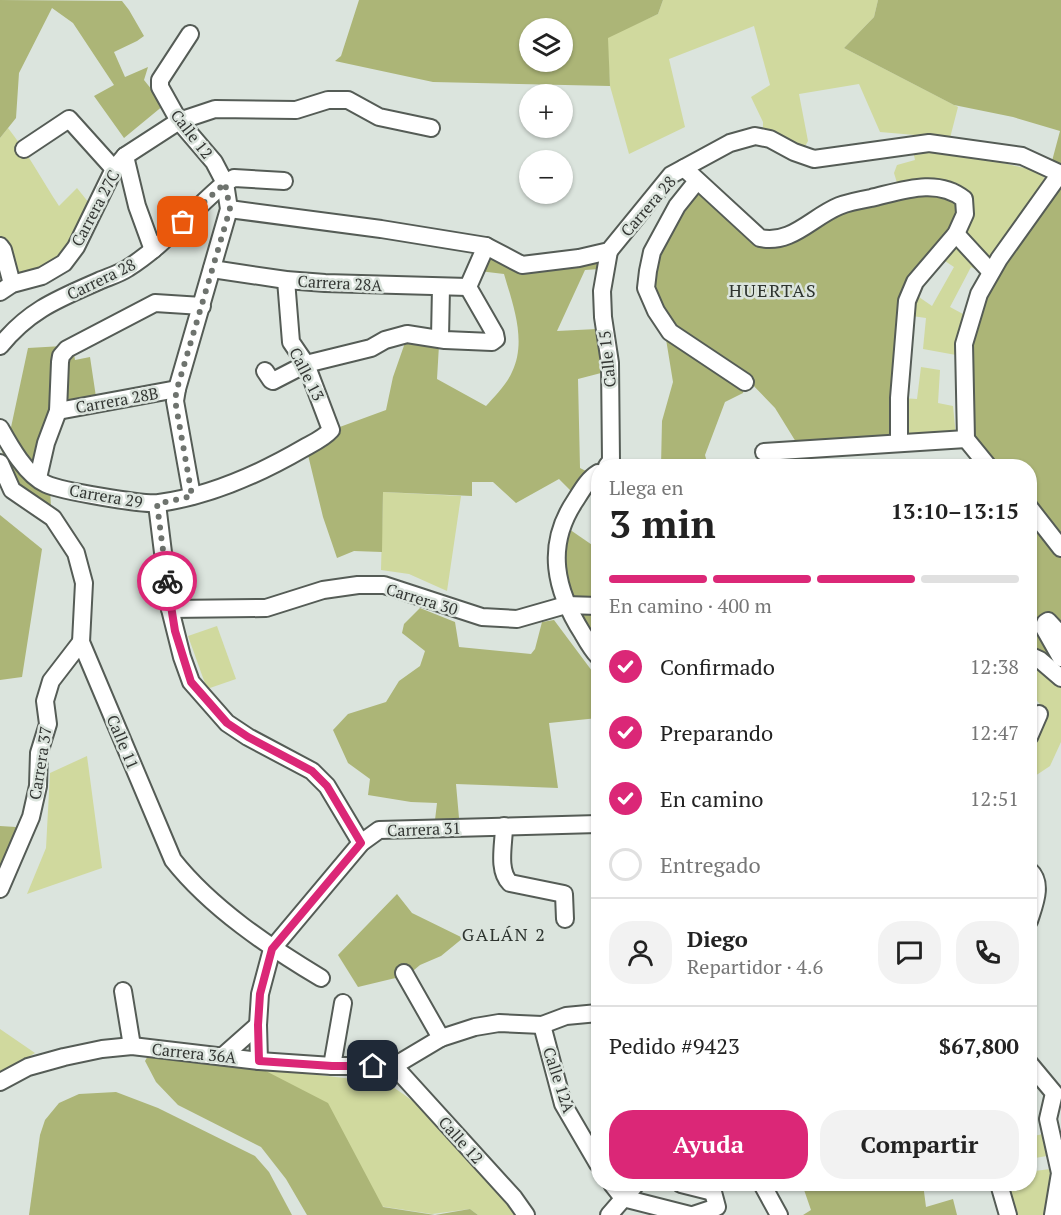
<!DOCTYPE html>
<html lang="es">
<meta charset="utf-8">
<style>
body{margin:0;font-family:"PT Serif",serif;background:#f2f2f2;color:#222;height:100vh;display:flex;flex-direction:column;font-size:22px;white-space:nowrap}
*{box-sizing:border-box;margin:0}
p{font-size:20px;color:#767676}
.icon{flex:none;width:33px;height:33px;fill:none;stroke:currentColor;stroke-width:2;stroke-linecap:round;stroke-linejoin:round}
.map{position:relative;flex:1;overflow:hidden}
.drawer{position:absolute;left:591px;top:459px;width:446px;height:732px;display:flex;flex-direction:column;background:#fff;border-radius:24px;box-shadow:0 2px 4px #0004}
.drawer>*{flex:none}
.controls{position:absolute;left:519px;top:18px;display:grid;gap:12px}
.controls a{display:grid;place-items:center;width:54px;height:54px;border-radius:50%;background:#fff;box-shadow:0 2px 4px #0004;font-size:30px}
.pin{position:absolute;display:grid;place-items:center;width:51px;height:51px;color:#fff;margin:-26px;border-radius:12px;box-shadow:0 3px 9px #0006}
.courier{position:absolute;display:grid;place-items:center;width:60px;height:60px;margin:-30px;border:4px solid #db2777;border-radius:50%;background:#fff;color:#222;box-shadow:0 2px 8px #0007}
.headline em{font-style:normal;font-weight:700}
.headline div{display:flex;flex-direction:column-reverse}
.headline{display:flex;align-items:center;justify-content:space-between;height:102px;padding:0 18px}
h1{font-size:39px;font-weight:700;line-height:45px}
.bar{display:grid;grid-template-columns:repeat(4,1fr);gap:9px 6px;align-content:center;height:72px;padding:0 18px}
.bar i{height:8px;border-radius:4px;background:#e0e0e0}
.bar .selected{background:#db2777}
.bar p{grid-column:span 4}
.line{display:flex;align-items:center;gap:15px;padding:0 18px;border-top:2px solid #e0e0e0}
.line div{flex:1}
.round{display:grid;place-items:center;flex:none;width:63px;height:63px;border-radius:24px;background:#f2f2f2}
ol{padding:0 18px;list-style:none}
li{display:flex;align-items:center;gap:18px;height:66px}
li p{margin-inline-start:auto}
li .icon{padding:6px;border-radius:50%;background:#db2777;color:#fff;stroke-width:4}
li:last-child{color:#767676}
li i{width:33px;height:33px;border:3px solid #e0e0e0;border-radius:50%}
.cta{display:flex;gap:12px;margin-top:auto;padding:12px 18px}
.cta a{flex:1;height:69px;border-radius:24px;background:#db2777;color:#fff;font-size:24px;font-weight:700;line-height:69px;text-align:center}
.cta a+a{background:#f2f2f2;color:#222}
.map>svg:first-child{display:block}
.green{fill:#d0d99e}
.forest{fill:#acb577;fill-rule:evenodd}
.lines{fill:none;stroke-linecap:round;stroke-linejoin:round}
.minor-casing{stroke:#555c56;stroke-width:20}
.minor{stroke:#fff;stroke-width:16}
.done{stroke:#6e736e;stroke-width:6;stroke-dasharray:0 10.8}
.route{stroke:#db2777;stroke-width:8}
.labels{text-anchor:middle;dominant-baseline:central;stroke-width:5;stroke-linejoin:round;paint-order:stroke}
.street-label{font-size:16px;fill:#333633;stroke:#dbe4dd}
.neighbourhood-label{font-size:18px;letter-spacing:1.5px;fill:#2e342f;stroke:#dbe4dd}
</style>
<div class="map">
<svg width="1061" height="1215" viewBox="0 0 1061 1215">
<rect width="100%" height="100%" fill="#dbe4dd"/>
<g class="green">
<path d="M663,0H878L874,17L844,48L958,107L950,138L880,132L859,84L799,94L808,141L803,150L763,131V122L751,97L770,85L754,26L669,59L685,127L629,154L610,86L607,37L658,14Z"/>
<path d="M8,128C27,152 42,180 59,206L77,188L89,203L61,258L40,271L14,279L8,249L0,237V138Z"/>
<path d="M912,146L951,151L1038,171L1050,184L990,264L962,235L966,195L898,186L894,173L897,165L915,160Z"/>
<path d="M960,242L984,274L971,267L950,307L963,314L956,355L923,349L926,318L912,316L916,295L932,306L954,267L942,259Z"/>
<path d="M921,367L940,370L938,403L953,406L956,436L906,437L902,398L917,399Z"/>
<path d="M383,492L461,496L447,591L409,574L381,570Z"/>
<path d="M217,626L236,679L207,689L188,636Z"/>
<path d="M1029,661L1061,688V742L1050,766L1029,780C1029,749 1030,737 1045,710L1032,695L1029,696Z"/>
<path d="M87,756L102,868L27,894L46,848L50,773Z"/>
<path d="M0,1029L35,1053L0,1074Z"/>
<path d="M260,1068L386,1083C435,1110 480,1172 516,1215H478L470,1209L432,1214L379,1206Z"/>
<path d="M1043,1134L1047,1156L1035,1158V1171L1050,1169L1052,1184L1049,1215H1012L1003,1184H1029V1137Z"/>
</g>
<g class="forest">
<path d="M0,0L122,1L129,10L144,36L137,41L114,52L125,77L148,67L144,80L164,105L124,138L94,96L114,85L73,23L52,8L19,73L16,118L0,138Z"/>
<path d="M359,0H663L658,14L608,38L610,86L433,82L335,61L341,56ZM530,28H562V62H530Z"/>
<path d="M878,0H1061V166L1052,161L1060,131L1013,117L954,105L844,48L874,17Z"/>
<path d="M700,189L733,222L750,242L780,247L847,211L924,190L953,199L958,209L957,222L912,276L894,437L796,442L775,408L747,379L676,329L653,288L651,274L670,230Z"/>
<path d="M1056,189L1061,190V536L1029,503V466H993L972,438L970,348L981,301L1011,248Z"/>
<path d="M490,251L518,268L603,256L599,269L585,270L557,331L597,329L601,373L578,379L580,468L590,473L574,494L559,479L516,503L493,482H472V496L383,492L382,552L354,551L337,558L323,517L308,455L339,434L337,428L386,410L393,377L407,337L439,345L437,379L486,406C494,397 507,384 512,372C527,341 513,305 504,274L479,271Z"/>
<path d="M665,333L745,386L743,393L725,402L705,455L708,466H661L662,421L673,382Z"/>
<path d="M63,346L56,413L38,471L10,432L28,348Z"/>
<path d="M73,349L75,360L90,357L96,397L62,408L67,352Z"/>
<path d="M0,436L50,488L51,507L12,480L0,446Z"/>
<path d="M0,515L42,549L22,677L0,680Z"/>
<path d="M1030,518L1044,542L1061,555V674L1029,648Z"/>
<path d="M566,527L598,549V599H569L561,563Z"/>
<path d="M420,608L455,622L459,647L531,654L535,649L542,622L554,620L598,679V718L549,723L558,788L456,784L459,818L435,820L437,803L411,802L368,795L370,779L348,763L333,730L348,714L386,702L399,681L420,666L425,651L402,633L404,624Z"/>
<path d="M580,612L598,613V653L583,624Z"/>
<path d="M0,826L16,827L0,877Z"/>
<path d="M397,894L412,913L463,938L441,956L420,965L408,975L358,987L338,955Z"/>
<path d="M149,1054L260,1068L328,1103L383,1207L435,1215L470,1209L478,1215H307L286,1179L261,1147L178,1105L156,1082L145,1061Z"/>
<path d="M116,1092L158,1108L255,1156L269,1172L292,1215H29L40,1135L45,1120L59,1103L79,1094Z"/>
<path d="M802,1184H923L926,1207L953,1199L957,1215H803L811,1210Z"/>
</g>
<g class="lines">
<g class="minor-casing">
<g id="minor">
<path d="M190,34L160,80V87L179,121L214,162L225,183L229,209L177,389L175,401L192,496"/>
<path d="M24,149L69,119L114,169"/>
<path d="M125,156L137,206L153,250"/>
<path d="M684,168L760,238C791,245 812,217 839,206C849,202 860,200 871,198C901,191 937,177 964,199L965,214L956,234L915,282L907,301L899,398V443"/>
<path d="M697,181L677,206L652,252L648,271L646,288L656,311L670,332L745,382"/>
<path d="M229,209L381,229L486,246L522,265L579,258L609,251L671,175L730,143L755,136L770,139L794,152L814,159L929,143L1022,156L1061,174"/>
<path d="M956,234L991,272"/>
<path d="M0,246L3,250L12,284"/>
<path d="M212,269L286,280L325,283L468,287"/>
<path d="M0,292L12,284L42,276L64,263L76,247L114,169L125,156L179,121L215,109L296,110L328,100H348L379,117L431,128"/>
<path d="M440,338L441,287"/>
<path d="M0,346C29,310 58,299 99,281C108,277 119,274 128,268C165,245 192,210 225,183L234,178L284,181"/>
<path d="M265,371L271,380L273,381L306,364L371,348L385,340L407,334L445,340L492,342L496,339L495,334L468,287L486,246"/>
<path d="M58,411L177,389"/>
<path d="M0,428C10,446 26,475 46,484C61,491 144,505 159,503C210,496 261,473 304,448C313,443 324,438 331,430L306,364L291,342L286,280"/>
<path d="M764,452L966,439"/>
<path d="M0,463L12,490L53,518L76,553L84,583L81,642L173,860C211,908 269,947 321,978"/>
<path d="M607,466L611,461L610,363L603,317L602,291L609,251"/>
<path d="M988,466L966,439L964,344L979,294L999,259L1059,175"/>
<path d="M598,473C588,479 582,490 575,501C545,546 555,590 583,634C587,641 592,650 598,656"/>
<path d="M38,478L46,443L58,411L60,362L61,356L67,349L155,303L202,306"/>
<path d="M157,504L170,609L182,657L191,682L227,723L248,737L312,771L327,786L361,843"/>
<path d="M1029,507L1061,548"/>
<path d="M170,609L266,608L323,590L358,585H384L482,617L517,619L566,605L598,606"/>
<path d="M1061,635L1048,621L1045,623L1044,628L1061,658"/>
<path d="M1029,655L1040,660L1061,678"/>
<path d="M1029,737L1039,714"/>
<path d="M504,826C504,844 497,870 510,883L564,894L565,919"/>
<path d="M1029,870C1044,883 1034,905 1029,921"/>
<path d="M0,889L31,817L38,786L39,753L48,724L45,701L51,681L81,642"/>
<path d="M404,973L441,1038"/>
<path d="M123,991L132,1046"/>
<path d="M542,1025L563,1104L598,1164"/>
<path d="M223,1056L258,1025"/>
<path d="M259,1061L258,1025L260,994L272,949L361,843L379,830L598,824"/>
<path d="M1029,1063L1054,1093L1048,1119L1060,1173L1053,1215"/>
<path d="M332,1066L343,1003"/>
<path d="M394,1066L514,1198L526,1215"/>
<path d="M0,1082L28,1067L64,1057L102,1049L132,1046L259,1061L332,1066H394L441,1038L475,1027L499,1023L542,1025L566,1016L598,1013"/>
<path d="M612,1184L623,1198L690,1215"/>
<path d="M681,1184L713,1192"/>
<path d="M762,1184L779,1215"/>
<path d="M999,1184L1008,1215"/>
<path d="M609,1215L636,1184"/>
<path d="M693,1215L717,1207L713,1192L707,1184"/>
</g>
</g>
<use href="#minor" class="minor"/>
</g>
<g class="lines">
<path class="done" d="M167,581L157,504L192,496L175,400L177,389L230,209L225,183L183,222"/>
<path class="route" d="M167,581L175,631L191,682L227,723L248,737L312,771L327,786L361,843L272,949L260,994L258,1025L259,1061L332,1066H373"/>
</g>
<g class="labels">
<g class="street-label">
<text transform="translate(192 134) rotate(52)">Calle 12</text>
<text transform="translate(648 206) rotate(-49)">Carrera 28</text>
<text transform="translate(95 208) rotate(-62)">Carrera 27C</text>
<text transform="translate(101 279) rotate(-26)">Carrera 28</text>
<text transform="translate(340 283) rotate(3)">Carrera 28A</text>
<text transform="translate(607 359) rotate(-96)">Calle 15</text>
<text transform="translate(307 374) rotate(63)">Calle 13</text>
<text transform="translate(117 400) rotate(-10)">Carrera 28B</text>
<text transform="translate(106 496) rotate(10)">Carrera 29</text>
<text transform="translate(422 599) rotate(17)">Carrera 30</text>
<text transform="translate(123 742) rotate(67)">Calle 11</text>
<text transform="translate(40 763) rotate(-81)">Carrera 37</text>
<text transform="translate(424 829) rotate(-2)">Carrera 31</text>
<text transform="translate(194 1053) rotate(6)">Carrera 36A</text>
<text transform="translate(559 1080) rotate(72)">Calle 12A</text>
<text transform="translate(461 1140) rotate(48)">Calle 12</text>
</g>
<g class="neighbourhood-label">
<text x="773" y="290">HUERTAS</text>
<text x="504" y="934">GALÁN 2</text>
</g>
</g>
</svg>
<div class="controls">
<a><svg class="icon" aria-label="layers" viewBox="0 0 24 24"><path d="M12 4l9 5-9 5-9-5zM3 14l9 5 9-5"/></svg></a>
<a>+</a>
<a>−</a>
</div>
<div class="pin" style="left:183px;top:222px;background:#ea580c"><svg class="icon" aria-label="bag" viewBox="0 0 24 24"><path d="M5 8h14l-1 12H6zM9 8a3 3 0 0 1 6 0"/></svg></div>
<div class="pin" style="left:373px;top:1066px;background:#1f2937"><svg class="icon" aria-label="home" viewBox="0 0 24 24"><path d="M3 11l9-7 9 7M6 9v11h12V9"/></svg></div>
<div class="courier" style="left:167px;top:581px"><svg class="icon" aria-label="bike" viewBox="0 0 24 24"><circle cx="6" cy="16" r="4"/><circle cx="18" cy="16" r="4"/><path d="M6 16l4-8h5l3 8M10 8l3 8H6M13 5h3"/></svg></div>
<section class="drawer">
<div class="headline"><div><h1>3 min</h1><p>Llega en</p></div><em>13:10–13:15</em></div>
<div class="bar"><i class="selected"></i><i class="selected"></i><i class="selected"></i><i></i><p>En camino · 400 m</p></div>
<ol>
<li><svg class="icon" aria-label="check" viewBox="0 0 24 24"><path d="M5 12l5 5 9-10"/></svg>Confirmado<p>12:38</p></li>
<li><svg class="icon" aria-label="check" viewBox="0 0 24 24"><path d="M5 12l5 5 9-10"/></svg>Preparando<p>12:47</p></li>
<li><svg class="icon" aria-label="check" viewBox="0 0 24 24"><path d="M5 12l5 5 9-10"/></svg>En camino<p>12:51</p></li>
<li><i></i>Entregado</li>
</ol>
<div class="line" style="height:108px"><a class="round"><svg class="icon" aria-label="person" viewBox="0 0 24 24"><circle cx="12" cy="8" r="4"/><path d="M4 21q1-7 8-7t8 7"/></svg></a><div><b>Diego</b><p>Repartidor · 4.6</p></div><a class="round"><svg class="icon" aria-label="chat" viewBox="0 0 24 24"><path d="M4 5h16v11H9l-5 4z"/></svg></a><a class="round"><svg class="icon" aria-label="phone" viewBox="0 0 24 24"><path d="M5 4h4l2 5-3 2q2 4 5 5l2-3 5 2v4C11 20 4 13 5 4z"/></svg></a></div>
<div class="line" style="height:78px"><div>Pedido #9423</div><b>$67,800</b></div>
<div class="cta"><a>Ayuda</a><a>Compartir</a></div>
</section>
</div>
